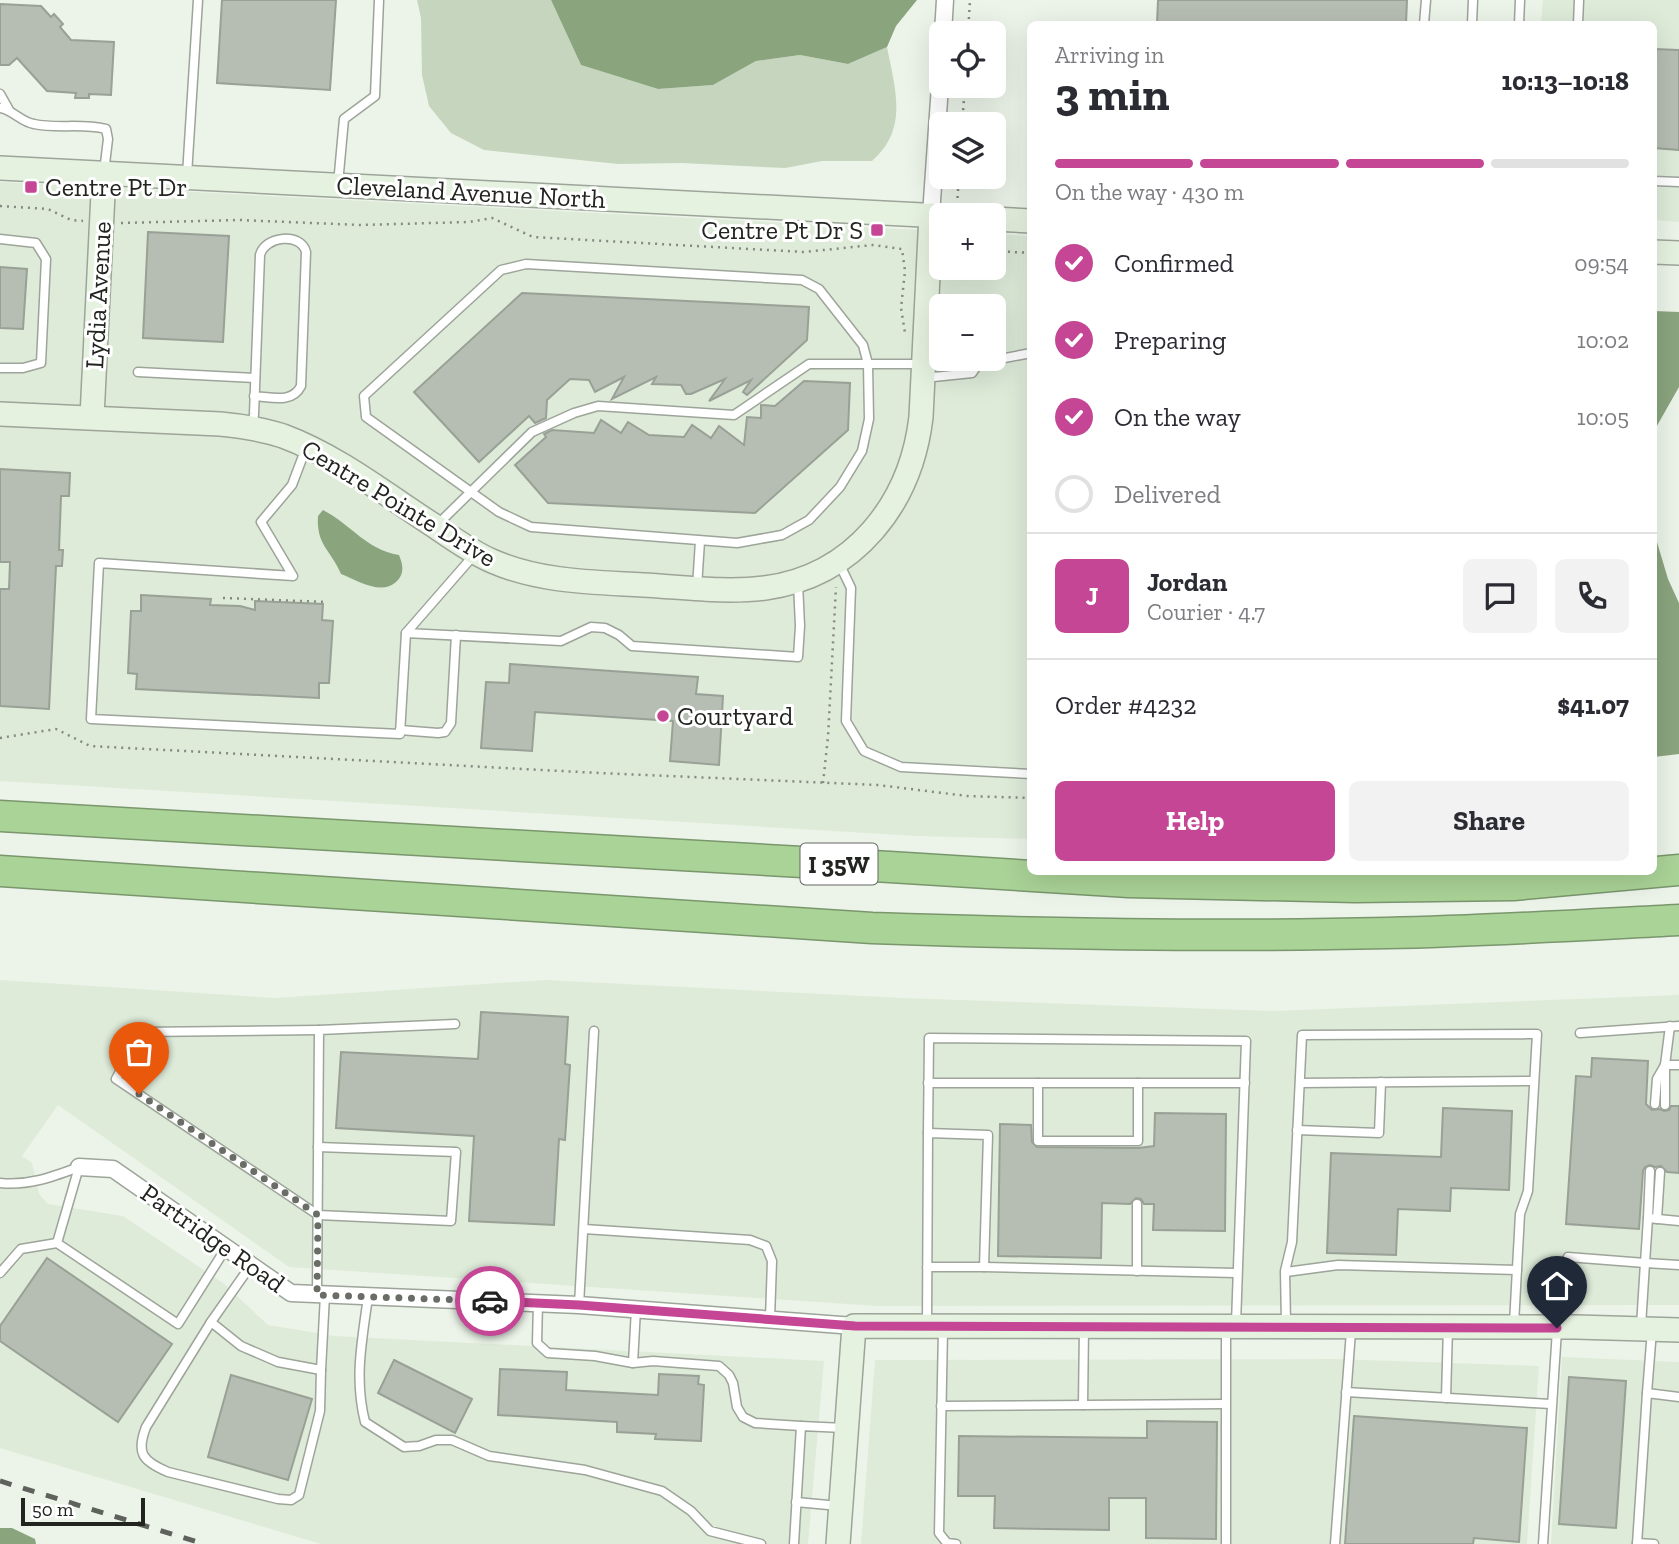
<!DOCTYPE html>
<meta charset="utf-8">
<style>
body{margin:0;font-family:"Zilla Slab",serif;background:#f2f2f3;color:#2b2b33;height:100vh;display:flex;flex-direction:column;font-size:26px;white-space:nowrap}
*{box-sizing:border-box;margin:0}
p{font-size:23px;color:#7c7c81}
.icon{flex:none;width:38px;height:38px;fill:none;stroke:currentColor;stroke-width:2;stroke-linecap:round;stroke-linejoin:round}
.map{position:relative;flex:1;overflow:hidden}
.side{position:absolute;left:1027px;top:21px;width:630px;height:854px;display:flex;flex-direction:column;background:#fff;border-radius:10px;box-shadow:0 7px 28px #0002}
.side>*{flex:none}
.buttons{position:absolute;left:929px;top:21px;display:grid;gap:14px}
.buttons a{display:grid;place-items:center;width:77px;height:77px;border-radius:10px;background:#fff;box-shadow:0 7px 28px #0002;font-size:35px}
.scale{position:absolute;left:21px;bottom:18px;width:124px;box-sizing:border-box;padding-left:7px;border:4px solid #222420;border-top:0;font-size:19px;line-height:24px;white-space:nowrap;color:#222420;-webkit-text-stroke:5px #fff;paint-order:stroke}
.pin{position:absolute;display:grid;place-items:center;width:60px;height:60px;color:#fff;margin:-72px -30px;border-radius:50% 50% 50% 0;rotate:-45deg;box-shadow:0 0 7px #0007}
.pin .icon{rotate:45deg}
.courier{position:absolute;display:grid;place-items:center;width:70px;height:70px;margin:-35px;border:5px solid #c44694;border-radius:50%;background:#fff;color:#222;box-shadow:0 2px 9px #0007}
.summary em{font-style:normal;font-weight:700}
.summary div{display:flex;flex-direction:column-reverse}
.summary{display:flex;align-items:center;justify-content:space-between;height:119px;padding:0 28px}
h1{font-size:46px;font-weight:700;line-height:52px}
.bar{display:grid;grid-template-columns:repeat(4,1fr);gap:10px 7px;align-content:center;height:84px;padding:0 28px}
.bar i{height:9px;border-radius:5px;background:#e1e1e2}
.bar .active{background:#c44694}
.bar p{grid-column:span 4}
.line{display:flex;align-items:center;gap:18px;padding:0 28px;border-top:2px solid #e1e1e2}
.line div{flex:1}
.round{display:grid;place-items:center;flex:none;width:74px;height:74px;border-radius:10px;background:#f2f2f3}
ol{padding:0 28px;list-style:none}
li{display:flex;align-items:center;gap:21px;height:77px}
li p{margin-inline-start:auto}
li .icon{padding:7px;border-radius:50%;background:#c44694;color:#fff;stroke-width:4}
li:last-child{color:#7c7c81}
li i{width:38px;height:38px;border:4px solid #e1e1e2;border-radius:50%}
.primary-button{display:flex;gap:14px;margin-top:auto;padding:14px 28px}
.primary-button a{flex:1;height:80px;border-radius:10px;background:#c44694;color:#fff;font-size:28px;font-weight:700;line-height:80px;text-align:center}
.primary-button a+a{background:#f2f2f3;color:#2b2b33}
.map>svg:first-child{display:block}
.built{fill:#deebd9;fill-rule:evenodd}
.green{fill:#c5d5be}
.water{fill:#8aa47e}
.building{fill:#b6bdb2;stroke:#99a096;stroke-width:2}
.lines{fill:none;stroke-linecap:round;stroke-linejoin:round}
.lane-casing{stroke:#9da499;stroke-width:11}
.street-casing{stroke:#9da499;stroke-width:19}
.secondary-casing{stroke:#9da499;stroke-width:26}
.highway-casing{stroke:#7a966d;stroke-width:33}
.path{stroke:#848982;stroke-width:2.5;stroke-dasharray:2 5;stroke-linecap:butt}
.lane{stroke:#fff;stroke-width:8}
.street{stroke:#fff;stroke-width:16}
.secondary{stroke:#e6f2e0;stroke-width:23}
.highway{stroke:#aad397;stroke-width:30}
.rail{stroke:#5f625c;stroke-width:5;stroke-dasharray:12 12;stroke-linecap:butt}
.done{stroke:#696d66;stroke-width:7;stroke-dasharray:0 12.6}
.route{stroke:#c44694;stroke-width:9}
.poi-dot{fill:#c44694;stroke:#fff;stroke-width:2.5}
.labels{text-anchor:middle;dominant-baseline:central;stroke-width:6;stroke-linejoin:round;paint-order:stroke}
.shield{fill:#fff;stroke:#646663;stroke-width:2}
.shield-label{font-size:24px;font-weight:bold;fill:#222420}
.poi-label{font-size:26px;fill:#222420;stroke:#fff;text-anchor:start}
.street-label{font-size:26px;fill:#222420;stroke:#fff}
</style>
<div class="map">
<svg width="1679" height="1544" viewBox="0 0 1679 1544">
<rect width="100%" height="100%" fill="#ecf4e9"/>
<g class="built">
<path d="M1543,0H1679V222L1654,220V24H1541Z"/>
<path d="M0,182L941,231L942,268H994V234L1031,236V839L917,836L0,781ZM942,306H994V359H942Z"/>
<path d="M0,980L275,998L545,980L903,998L1274,1011L1679,995V1305L877,1306L289,1267L58,1105L22,1156L32,1163L39,1194L48,1204L123,1216L223,1283L268,1325L335,1336L824,1361L808,1544H321L0,1448Z"/>
<path d="M1562,1357L1679,1362V1544H1551Z"/>
<path d="M1335,1359L1539,1366L1527,1544H861L875,1360Z"/>
</g>
<path class="green" d="M417,0H551L581,65L658,89L713,85L756,61L800,55L848,64L887,47C895,89 909,129 872,161H822L785,168L682,163L618,164L484,150L451,133L429,106L422,75L421,18Z"/>
<g class="water">
<path d="M551,0H917L896,26L887,47L848,64L800,55L756,61L713,85L658,89L581,65Z"/>
<path d="M1654,311L1679,312V387L1654,431Z"/>
<path d="M323,510C352,525 365,549 399,555C403,565 405,574 396,582C381,596 357,580 341,574C331,550 316,545 318,516Z"/>
<path d="M1654,532L1668,579L1679,603V754L1654,757Z"/>
<path d="M0,1528H12L35,1539L36,1544H0Z"/>
</g>
<g class="building">
<path d="M222,0H336L330,90L217,83Z"/>
<path d="M1158,0H1407L1406,24H1157Z"/>
<path d="M0,4L41,6L51,17L54,14L63,24L60,27L71,40L114,42L111,95L89,94V98H75L76,93L47,91L17,58L9,65H0Z"/>
<path d="M1654,49L1679,50V150L1654,148Z"/>
<path d="M148,232L229,236L223,342L143,338Z"/>
<path d="M0,267L27,269L23,329L0,328Z"/>
<path d="M522,293L809,307L807,340L747,395L743,392L751,380L709,401L725,379L691,394H686L681,385L652,384L656,377L612,399L624,377L595,392L589,380L570,379L547,400L546,418L535,423L529,416L479,462L414,392Z"/>
<path d="M804,381L850,383L848,430L755,513L548,503L515,465L546,437L544,434L552,430L594,433L601,420L621,433L628,422L649,435L684,437L692,425L711,438L719,426L744,445L747,417L761,418V405L775,406Z"/>
<path d="M0,469L70,473L69,496H61L59,550H63L62,566H56L49,709L0,706V589H9L10,562H0Z"/>
<path d="M141,595L211,599L210,605L240,606L255,610V601L323,604L322,620L333,621L329,683H319V698L136,689L137,674L128,673L131,611H141Z"/>
<path d="M510,664L698,677L696,694L723,696L719,765L670,761L673,721L535,712L532,751L481,748L486,682L509,683Z"/>
<path d="M481,1012L568,1017L565,1064L570,1065L565,1140L559,1139L554,1225L469,1221L474,1136L336,1128L341,1052L478,1059Z"/>
<path d="M1592,1058L1648,1061L1646,1104L1652,1110L1660,1109L1664,1111L1669,1110L1671,1106H1679V1173L1667,1172L1661,1166L1655,1167L1650,1165L1645,1167L1643,1171L1639,1229L1566,1224L1576,1076L1591,1077Z"/>
<path d="M1443,1108L1512,1111L1509,1190L1451,1188L1450,1211L1398,1209L1396,1255L1327,1253L1331,1153L1441,1157Z"/>
<path d="M1155,1113L1226,1114L1225,1231L1153,1230L1154,1204H1144L1141,1199L1136,1198L1130,1204L1102,1203L1101,1258L998,1256L1000,1124L1031,1125L1032,1142L1037,1147L1138,1148L1154,1146Z"/>
<path d="M47,1258L172,1344L118,1422L0,1341V1326Z"/>
<path d="M394,1360L472,1399L455,1433L378,1393Z"/>
<path d="M500,1369L567,1372L566,1390L658,1395L659,1374L699,1376L698,1384L704,1385L701,1441L655,1439L656,1434L617,1432V1422L498,1415Z"/>
<path d="M231,1375L312,1399L288,1480L208,1457Z"/>
<path d="M1569,1377L1626,1381L1616,1528L1559,1524Z"/>
<path d="M1354,1416L1527,1428L1519,1542L1474,1538L1473,1544H1345Z"/>
<path d="M1147,1421L1217,1422L1216,1539L1146,1538V1498H1109V1530L994,1528L995,1496H958L959,1436L1147,1438Z"/>
</g>
<g class="lines">
<g class="lane-casing">
<g id="lane">
<path d="M1424,24L1426,0"/>
<path d="M1472,24L1473,0"/>
<path d="M1519,24L1520,0"/>
<path d="M1578,24L1579,0"/>
<path d="M0,94L9,110"/>
<path d="M0,108C13,110 21,122 34,124C57,129 82,123 106,129L108,139L104,172"/>
<path d="M187,175L198,0"/>
<path d="M1654,181L1679,182"/>
<path d="M338,184L344,119L375,96L379,0"/>
<path d="M0,239L36,243L46,259L41,363L23,368H0"/>
<path d="M526,264L802,280L819,289L863,345L868,364L869,419L862,451L840,487L809,520L782,535L737,543L531,527L499,512L366,417L364,396L501,270Z"/>
<path d="M969,359L979,363L1031,353"/>
<path d="M138,372L255,378"/>
<path d="M924,378L972,373L979,363"/>
<path d="M253,425L254,414L260,255C265,236 301,232 306,252L301,386C292,404 271,397 254,396"/>
<path d="M306,448L292,485L261,522L293,576L99,563L91,719L400,734L406,633"/>
<path d="M437,525L532,432L574,413L598,406L734,415L809,364H922"/>
<path d="M474,555L406,633L561,641L591,627L605,628L619,635L632,646L798,657L800,626L798,583"/>
<path d="M839,563L851,588L846,721L864,751L901,767L1031,774"/>
<path d="M697,587L700,541"/>
<path d="M400,730L438,733L445,732L451,723L456,635"/>
<path d="M1580,1033L1679,1026"/>
<path d="M1665,1065H1679"/>
<path d="M928,1083H1245"/>
<path d="M1038,1083V1141H1138V1083"/>
<path d="M1300,1083L1534,1081"/>
<path d="M1655,1104L1657,1079L1665,1065"/>
<path d="M1665,1105V1065L1670,1026"/>
<path d="M1297,1130L1379,1133L1381,1082"/>
<path d="M928,1133L929,1038L1246,1041L1236,1324"/>
<path d="M318,1147L456,1152L451,1221L318,1215L116,1079L141,1032L319,1030"/>
<path d="M79,1167L57,1243L178,1324L226,1248"/>
<path d="M0,1183C29,1186 52,1177 79,1167"/>
<path d="M1648,1218L1650,1171"/>
<path d="M1657,1219L1660,1172"/>
<path d="M584,1229L750,1240L766,1246L772,1261L770,1319"/>
<path d="M1568,1257L1645,1263L1648,1218L1679,1221"/>
<path d="M251,1265L211,1322L241,1346L278,1362L321,1370L325,1295"/>
<path d="M984,1267L1236,1273"/>
<path d="M1137,1271V1204"/>
<path d="M1286,1272L1338,1265L1517,1270"/>
<path d="M0,1273L21,1249L57,1243"/>
<path d="M317,1295L319,1030L455,1024"/>
<path d="M368,1297C362,1341 354,1378 365,1422L404,1447L419,1446L436,1440H452L489,1456L585,1470L662,1491L691,1511L710,1531L761,1544"/>
<path d="M538,1303L537,1343L548,1353L595,1356L633,1363L653,1361L719,1366L729,1375L733,1383L737,1407L743,1417L755,1423L801,1426"/>
<path d="M579,1305L594,1031"/>
<path d="M211,1322L146,1427C136,1453 142,1461 168,1472L278,1499L291,1500L299,1495L320,1411L321,1370"/>
<path d="M1286,1324L1285,1271L1292,1242L1302,1035L1537,1034L1528,1191L1520,1214L1514,1324"/>
<path d="M927,1325L928,1133L988,1135L984,1267H927"/>
<path d="M1641,1326L1645,1263L1679,1265"/>
<path d="M943,1329L939,1533L947,1543L956,1544"/>
<path d="M1226,1330V1544"/>
<path d="M633,1363L636,1309"/>
<path d="M1346,1392L1551,1404"/>
<path d="M1647,1393L1652,1330"/>
<path d="M1446,1398L1448,1327"/>
<path d="M1083,1405L1084,1327"/>
<path d="M941,1406L1225,1404"/>
<path d="M796,1502L839,1506"/>
<path d="M1637,1543L1654,1544"/>
<path d="M794,1544L801,1426L844,1428"/>
<path d="M1335,1544L1351,1331"/>
<path d="M1543,1544L1557,1330"/>
<path d="M1637,1544L1647,1393L1679,1397"/>
</g>
</g>
<g class="street-casing">
<g id="street">
<path d="M943,33L945,0"/>
<path d="M931,215L942,57"/>
<path d="M79,1167L113,1169L291,1293L579,1305L854,1326"/>
</g>
</g>
<g class="secondary-casing">
<g id="secondary">
<path d="M0,168L942,216"/>
<path d="M994,219L1031,221"/>
<path d="M1654,252L1679,253"/>
<path d="M0,414L220,424C241,426 262,429 283,436C337,456 385,494 433,525C452,538 471,552 492,561C540,582 592,582 643,585C683,587 725,593 765,588C855,576 911,503 921,417L931,215"/>
<path d="M92,417L104,173"/>
<path d="M838,1544L854,1326L1576,1327L1679,1330"/>
</g>
</g>
<g class="highway-casing">
<g id="highway">
<path d="M0,816L890,867L1129,882L1355,887L1513,885L1679,870"/>
<path d="M0,871L872,928C1044,934 1215,937 1387,933C1485,931 1582,925 1679,920"/>
</g>
</g>
<g class="path">
<path d="M968,33L970,0"/>
<path d="M962,124L965,86"/>
<path d="M957,205L959,177"/>
<path d="M0,206L48,209L71,220L83,221"/>
<path d="M121,223L239,220L361,225L469,222L492,218L533,237L804,252L873,245L902,249L905,271L901,308L905,333"/>
<path d="M994,251L1031,253"/>
<path d="M223,598L328,602"/>
<path d="M0,738L56,729L90,746L599,773L878,785L967,796L1031,798"/>
<path d="M823,783L828,737L836,587"/>
</g>
<use href="#lane" class="lane"/>
<use href="#street" class="street"/>
<use href="#secondary" class="secondary"/>
<use href="#highway" class="highway"/>
<path class="rail" d="M0,1481L204,1544"/>
</g>
<g class="lines">
<path class="done" d="M139,1094L318,1215L317,1295L490,1301"/>
<path class="route" d="M490,1301L579,1305L855,1326L1557,1328"/>
</g>
<g class="poi-dot">
<rect x="24" y="180" width="14" height="14" rx="3.5"/>
<rect x="870" y="223" width="14" height="14" rx="3.5"/>
<circle cx="663" cy="716" r="7"/>
</g>
<g class="labels">
<rect class="shield" x="800.5" y="843.5" width="77" height="41" rx="5"/>
<g class="shield-label">
<text x="839" y="864">I 35W</text>
</g>
<g class="poi-label">
<text x="45" y="187">Centre Pt Dr</text>
<text x="863" y="230" text-anchor="end">Centre Pt Dr S</text>
<text x="677" y="716">Courtyard</text>
</g>
<g class="street-label">
<text transform="translate(471 192) rotate(3)">Cleveland Avenue North</text>
<text transform="translate(98 295) rotate(-87)">Lydia Avenue</text>
<text transform="translate(399 503) rotate(31)">Centre Pointe Drive</text>
<text transform="translate(213 1238) rotate(35)">Partridge Road</text>
</g>
</g>
</svg>
<div class="buttons">
<a><svg class="icon" aria-label="locate" viewBox="0 0 24 24"><circle cx="12" cy="12" r="6"/><path d="M12 2v4M12 18v4M2 12h4M18 12h4"/></svg></a>
<a><svg class="icon" aria-label="layers" viewBox="0 0 24 24"><path d="M12 4l9 5-9 5-9-5zM3 14l9 5 9-5"/></svg></a>
<a>+</a>
<a>−</a>
</div>
<div class="scale">50 m</div>
<div class="pin" style="left:139px;top:1094px;background:#ea580c"><svg class="icon" aria-label="bag" viewBox="0 0 24 24"><path d="M5 8h14l-1 12H6zM9 8a3 3 0 0 1 6 0"/></svg></div>
<div class="pin" style="left:1557px;top:1328px;background:#1f2937"><svg class="icon" aria-label="home" viewBox="0 0 24 24"><path d="M3 11l9-7 9 7M6 9v11h12V9"/></svg></div>
<div class="courier" style="left:490px;top:1301px"><svg class="icon" aria-label="car" viewBox="0 0 24 24"><path d="M5 17H2v-5l4-1 3-4h7l3 4 3 1v5h-3M9 17h6M6 11h13"/><circle cx="7" cy="17" r="2"/><circle cx="17" cy="17" r="2"/></svg></div>
<section class="side">
<div class="summary"><div><h1>3 min</h1><p>Arriving in</p></div><em>10:13–10:18</em></div>
<div class="bar"><i class="active"></i><i class="active"></i><i class="active"></i><i></i><p>On the way · 430 m</p></div>
<ol>
<li><svg class="icon" aria-label="check" viewBox="0 0 24 24"><path d="M5 12l5 5 9-10"/></svg>Confirmed<p>09:54</p></li>
<li><svg class="icon" aria-label="check" viewBox="0 0 24 24"><path d="M5 12l5 5 9-10"/></svg>Preparing<p>10:02</p></li>
<li><svg class="icon" aria-label="check" viewBox="0 0 24 24"><path d="M5 12l5 5 9-10"/></svg>On the way<p>10:05</p></li>
<li><i></i>Delivered</li>
</ol>
<div class="line" style="height:126px"><b class="round" style="background:#c44694;color:#fff">J</b><div><b>Jordan</b><p>Courier · 4.7</p></div><a class="round"><svg class="icon" aria-label="chat" viewBox="0 0 24 24"><path d="M4 5h16v11H9l-5 4z"/></svg></a><a class="round"><svg class="icon" aria-label="phone" viewBox="0 0 24 24"><path d="M5 4h4l2 5-3 2q2 4 5 5l2-3 5 2v4C11 20 4 13 5 4z"/></svg></a></div>
<div class="line" style="height:91px"><div>Order #4232</div><b>$41.07</b></div>
<div class="primary-button"><a>Help</a><a>Share</a></div>
</section>
</div>
